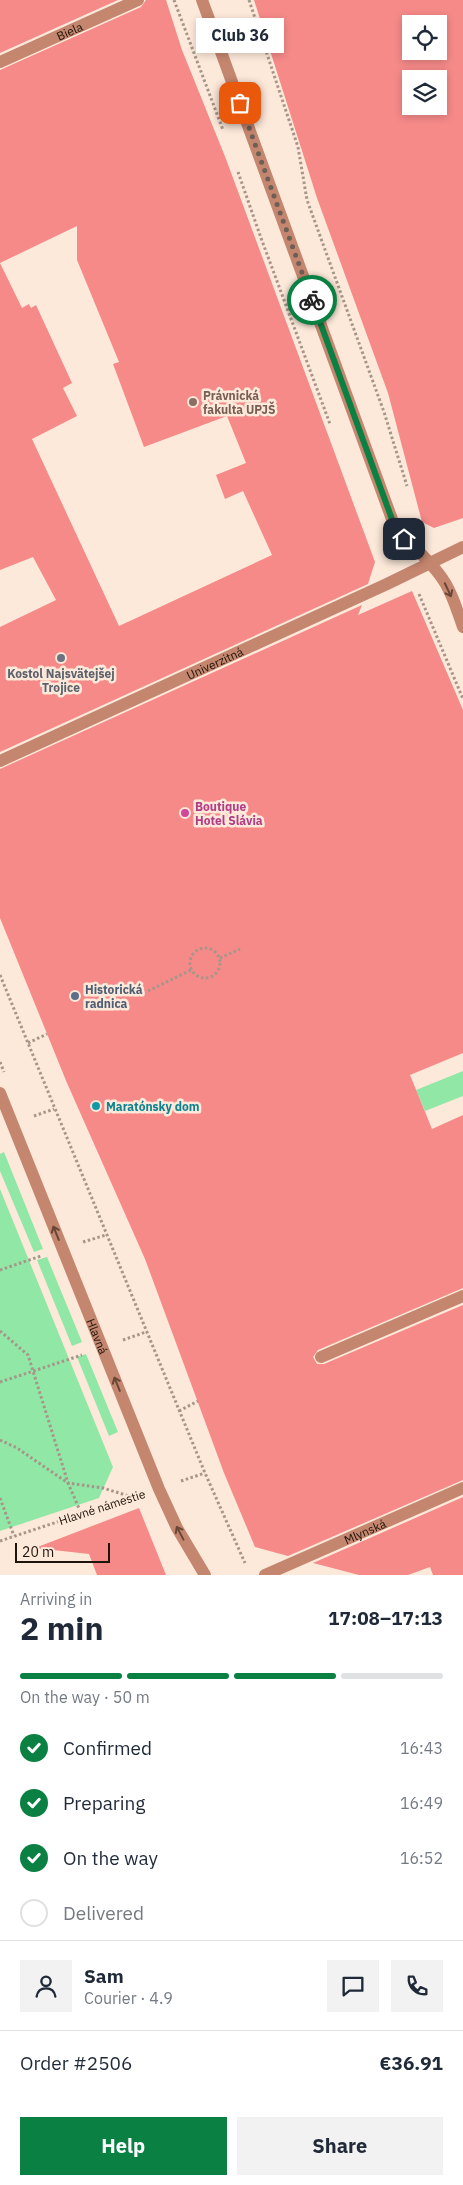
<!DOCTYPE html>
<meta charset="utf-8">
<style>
body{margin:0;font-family:"IBM Plex Sans",sans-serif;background:#f2f2f3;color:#1f2937;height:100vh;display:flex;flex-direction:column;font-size:19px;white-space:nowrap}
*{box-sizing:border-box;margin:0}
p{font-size:16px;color:#747a83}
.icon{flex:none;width:28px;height:28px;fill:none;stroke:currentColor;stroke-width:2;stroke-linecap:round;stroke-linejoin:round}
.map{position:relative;height:1575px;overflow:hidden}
.side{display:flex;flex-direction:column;background:#fff;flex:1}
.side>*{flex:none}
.controls{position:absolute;left:402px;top:15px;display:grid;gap:10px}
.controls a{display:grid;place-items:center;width:45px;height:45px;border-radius:0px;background:#fff;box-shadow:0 2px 8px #0003;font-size:25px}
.scale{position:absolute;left:15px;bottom:12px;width:95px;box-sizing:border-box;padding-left:5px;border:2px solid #1e140a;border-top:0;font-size:14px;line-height:18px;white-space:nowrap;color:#1e140a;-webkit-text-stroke:4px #fde9da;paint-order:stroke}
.pin{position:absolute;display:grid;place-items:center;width:42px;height:42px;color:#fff;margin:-21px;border-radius:10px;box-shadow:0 2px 8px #0006}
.courier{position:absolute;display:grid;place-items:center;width:50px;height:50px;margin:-25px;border:4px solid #0b8043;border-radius:50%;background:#fff;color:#222;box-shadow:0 1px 6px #0007}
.bubble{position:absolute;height:35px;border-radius:0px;background:#fff;box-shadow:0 2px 8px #0003;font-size:16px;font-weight:700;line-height:35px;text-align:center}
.headline em{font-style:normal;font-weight:700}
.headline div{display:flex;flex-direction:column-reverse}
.headline{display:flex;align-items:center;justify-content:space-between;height:85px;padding:0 20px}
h1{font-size:32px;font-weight:700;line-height:38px}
.bar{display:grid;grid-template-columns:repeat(4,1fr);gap:8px 5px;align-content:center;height:60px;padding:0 20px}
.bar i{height:6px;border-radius:4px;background:#e0e1e3}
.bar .selected{background:#0b8043}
.bar p{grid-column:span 4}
.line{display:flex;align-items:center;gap:12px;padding:0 20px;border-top:1px solid #e0e1e3}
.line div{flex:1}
.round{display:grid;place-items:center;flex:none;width:52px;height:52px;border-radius:0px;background:#f2f2f3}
ol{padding:0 20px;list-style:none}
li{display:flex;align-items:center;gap:15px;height:55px}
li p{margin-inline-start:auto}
li .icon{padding:5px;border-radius:50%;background:#0b8043;color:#fff;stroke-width:4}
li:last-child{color:#747a83}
li i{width:28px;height:28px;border:2px solid #e0e1e3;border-radius:50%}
.primary-button{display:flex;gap:10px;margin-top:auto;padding:10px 20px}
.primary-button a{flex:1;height:58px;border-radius:0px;background:#0b8043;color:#fff;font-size:20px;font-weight:700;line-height:58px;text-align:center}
.primary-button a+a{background:#f2f2f3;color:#1f2937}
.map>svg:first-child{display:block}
.green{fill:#91e7a6}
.building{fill:#f58a89;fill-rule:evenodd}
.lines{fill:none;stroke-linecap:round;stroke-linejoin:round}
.path{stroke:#a69689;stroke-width:3;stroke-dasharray:2.5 2.5;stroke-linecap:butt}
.lane{stroke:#c5866f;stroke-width:12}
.street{stroke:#c5866f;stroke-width:12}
.oneway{stroke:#694737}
.done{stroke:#6c5f53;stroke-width:5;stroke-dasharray:0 9}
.route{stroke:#0b8043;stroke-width:6}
.education-dot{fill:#8d6e63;stroke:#fde9da;stroke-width:2}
.worship-dot{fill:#6b7280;stroke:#fde9da;stroke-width:2}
.hotel-dot{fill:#d1479c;stroke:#fde9da;stroke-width:2}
.service-dot{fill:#5c6f8a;stroke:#fde9da;stroke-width:2}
.culture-dot{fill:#0f9aa8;stroke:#fde9da;stroke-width:2}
.labels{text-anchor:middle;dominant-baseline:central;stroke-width:5;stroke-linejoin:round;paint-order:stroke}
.street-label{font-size:12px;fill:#1e140a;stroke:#fde9da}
.education-label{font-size:12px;font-weight:bold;fill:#785e54;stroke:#fde9da;text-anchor:start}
.worship-label{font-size:12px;font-weight:bold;fill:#5b616d;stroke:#fde9da}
.hotel-label{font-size:12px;font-weight:bold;fill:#b23c85;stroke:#fde9da;text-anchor:start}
.service-label{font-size:12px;font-weight:bold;fill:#4e5e75;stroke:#fde9da;text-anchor:start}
.culture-label{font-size:12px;font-weight:bold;fill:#0d838f;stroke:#fde9da;text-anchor:start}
</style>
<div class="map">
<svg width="463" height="1575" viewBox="0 0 463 1575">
<rect width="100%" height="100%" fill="#fde9da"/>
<g class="green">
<path d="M463,1071V1096L425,1111L416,1090Z"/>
<path d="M4,1152L43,1249L34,1252L0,1171V1154Z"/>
<path d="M0,1189L113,1467L99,1498L0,1531Z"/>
<path d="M47,1257L82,1342L72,1346L37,1260Z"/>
<path d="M86,1354L118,1432L109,1436L77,1357Z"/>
</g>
<g class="building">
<path d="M0,0H118L0,53Z"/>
<path d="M146,0H166L182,50L226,159L375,562L368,584L0,752V627L56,600L33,557L0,570V70L141,7ZM77,226V260L119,362L113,364L144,447L227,416L246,463L216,475L225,499L243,491L272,555L119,626L32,439L77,416L63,388L72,383L36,305L31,308L29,304L22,308L0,263Z"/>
<path d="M254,0H463V518L434,528L422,522L388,393L317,198ZM411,24H439V51H411ZM411,79H439V106H411Z"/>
<path d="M412,591L463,710V1053L410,1075L432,1129L463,1115V1288L318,1350L313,1357L317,1364H324L463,1305V1480L288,1556L255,1547L224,1473L145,1259L67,1083L0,918V769L362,605L358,615Z"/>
<path d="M463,1497V1575H433L430,1567L408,1575H359L313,1563Z"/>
<path d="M139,1508L166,1575H97L89,1554L35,1548Z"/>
</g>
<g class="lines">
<g class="path">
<path d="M174,0L223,130"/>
<path d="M249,0L298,147L307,200L384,412L407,486"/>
<path d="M238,172L261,238L330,424"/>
<path d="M419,594L463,699"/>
<circle cx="205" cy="963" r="15"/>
<path d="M220,958L240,949"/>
<path d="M0,975L205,1473L245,1563"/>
<path d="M148,991L191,970"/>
<path d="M28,1043L47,1034"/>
<path d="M0,1062L4,1072"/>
<path d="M34,1116L54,1109"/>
<path d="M83,1242L106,1235"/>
<path d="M0,1270L41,1256"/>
<path d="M0,1331L28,1355L68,1483L103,1488L132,1497"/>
<path d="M123,1340L146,1332"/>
<path d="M0,1382L82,1355"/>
<path d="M179,1411L198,1401"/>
<path d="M0,1440L17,1448L68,1483L81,1513"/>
<path d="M181,1481L205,1473"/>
<path d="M0,1498L14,1536"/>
<path d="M0,1541L132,1497"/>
</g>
<path class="lane" d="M321,1357L463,1296"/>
<g class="street">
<path d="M202,0L393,522C406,542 425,555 439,574C451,589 457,610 463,627"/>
<path id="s1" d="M0,62L138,0"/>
<path id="s2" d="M0,761L387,584L463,547"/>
<path id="s3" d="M0,1093L159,1489L177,1528L205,1575"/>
<path id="s4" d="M265,1575L463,1488"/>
</g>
</g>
<defs><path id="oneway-shaft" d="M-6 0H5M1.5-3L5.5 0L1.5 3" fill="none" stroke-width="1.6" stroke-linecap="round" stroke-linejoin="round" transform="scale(1.25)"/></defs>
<g class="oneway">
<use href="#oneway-shaft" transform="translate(448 590) rotate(65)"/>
<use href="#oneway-shaft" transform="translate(56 1233) rotate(-112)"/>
<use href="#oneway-shaft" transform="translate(117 1384) rotate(-112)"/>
<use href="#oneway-shaft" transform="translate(180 1533) rotate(-118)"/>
</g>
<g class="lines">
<path class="done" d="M240,103L312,300"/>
<path class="route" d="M312,300L393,522L404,539"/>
</g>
<circle class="education-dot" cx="193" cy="402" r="5"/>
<circle class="worship-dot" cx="61" cy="658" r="5"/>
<circle class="hotel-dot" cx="185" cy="813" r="5"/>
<circle class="service-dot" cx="75" cy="996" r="5"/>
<circle class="culture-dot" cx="96" cy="1106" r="5"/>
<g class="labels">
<g class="street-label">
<text stroke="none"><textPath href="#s1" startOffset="76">Biela</textPath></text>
<text stroke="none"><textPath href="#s2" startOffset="236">Univerzitná</textPath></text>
<text stroke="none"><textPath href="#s3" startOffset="262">Hlavná</textPath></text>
<text transform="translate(102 1507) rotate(-18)">Hlavné námestie</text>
<text stroke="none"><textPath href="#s4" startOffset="109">Mlynská</textPath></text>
</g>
<g class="education-label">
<text x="203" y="395">Právnická<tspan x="203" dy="14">fakulta UPJŠ</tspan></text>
</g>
<g class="worship-label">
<text x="61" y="673">Kostol Najsvätejšej<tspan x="61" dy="14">Trojice</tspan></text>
</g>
<g class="hotel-label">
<text x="195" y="806">Boutique<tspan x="195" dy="14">Hotel Slávia</tspan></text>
</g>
<g class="service-label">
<text x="85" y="989">Historická<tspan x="85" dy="14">radnica</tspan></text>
</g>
<g class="culture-label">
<text x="106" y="1106">Maratónsky dom</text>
</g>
</g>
</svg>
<div class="controls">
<a><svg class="icon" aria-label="locate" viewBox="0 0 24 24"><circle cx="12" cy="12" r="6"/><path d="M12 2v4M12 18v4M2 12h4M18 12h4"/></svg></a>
<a><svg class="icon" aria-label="layers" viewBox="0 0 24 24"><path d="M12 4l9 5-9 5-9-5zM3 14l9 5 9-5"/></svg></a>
</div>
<div class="scale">20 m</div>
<div class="pin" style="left:240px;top:103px;background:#ea580c"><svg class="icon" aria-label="bag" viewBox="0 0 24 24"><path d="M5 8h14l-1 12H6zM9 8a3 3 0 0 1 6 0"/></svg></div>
<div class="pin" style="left:404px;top:539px;background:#1f2937"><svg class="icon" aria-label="home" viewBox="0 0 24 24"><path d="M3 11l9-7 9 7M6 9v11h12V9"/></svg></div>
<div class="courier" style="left:312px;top:300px"><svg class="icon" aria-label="bike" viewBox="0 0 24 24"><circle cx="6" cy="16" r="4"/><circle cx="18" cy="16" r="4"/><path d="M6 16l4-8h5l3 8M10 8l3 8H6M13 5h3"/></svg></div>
<div class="bubble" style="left:196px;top:18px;width:88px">Club 36</div>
</div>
<section class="side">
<div class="headline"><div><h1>2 min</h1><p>Arriving in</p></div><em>17:08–17:13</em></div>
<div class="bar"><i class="selected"></i><i class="selected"></i><i class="selected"></i><i></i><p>On the way · 50 m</p></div>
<ol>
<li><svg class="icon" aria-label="check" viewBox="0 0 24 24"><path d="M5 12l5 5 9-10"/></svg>Confirmed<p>16:43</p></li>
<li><svg class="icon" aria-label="check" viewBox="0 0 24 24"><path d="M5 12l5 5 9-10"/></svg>Preparing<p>16:49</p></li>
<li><svg class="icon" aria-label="check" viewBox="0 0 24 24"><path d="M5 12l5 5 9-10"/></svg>On the way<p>16:52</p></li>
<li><i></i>Delivered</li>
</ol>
<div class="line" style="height:90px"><a class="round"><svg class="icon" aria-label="person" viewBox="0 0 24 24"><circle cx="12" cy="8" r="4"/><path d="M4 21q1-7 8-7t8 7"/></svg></a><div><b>Sam</b><p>Courier · 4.9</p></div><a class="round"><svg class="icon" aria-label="chat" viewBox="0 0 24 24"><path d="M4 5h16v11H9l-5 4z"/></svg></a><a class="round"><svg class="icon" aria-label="phone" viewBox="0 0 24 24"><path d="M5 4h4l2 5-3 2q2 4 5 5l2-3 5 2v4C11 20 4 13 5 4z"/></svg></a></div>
<div class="line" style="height:65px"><div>Order #2506</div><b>€36.91</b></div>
<div class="primary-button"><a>Help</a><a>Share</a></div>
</section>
